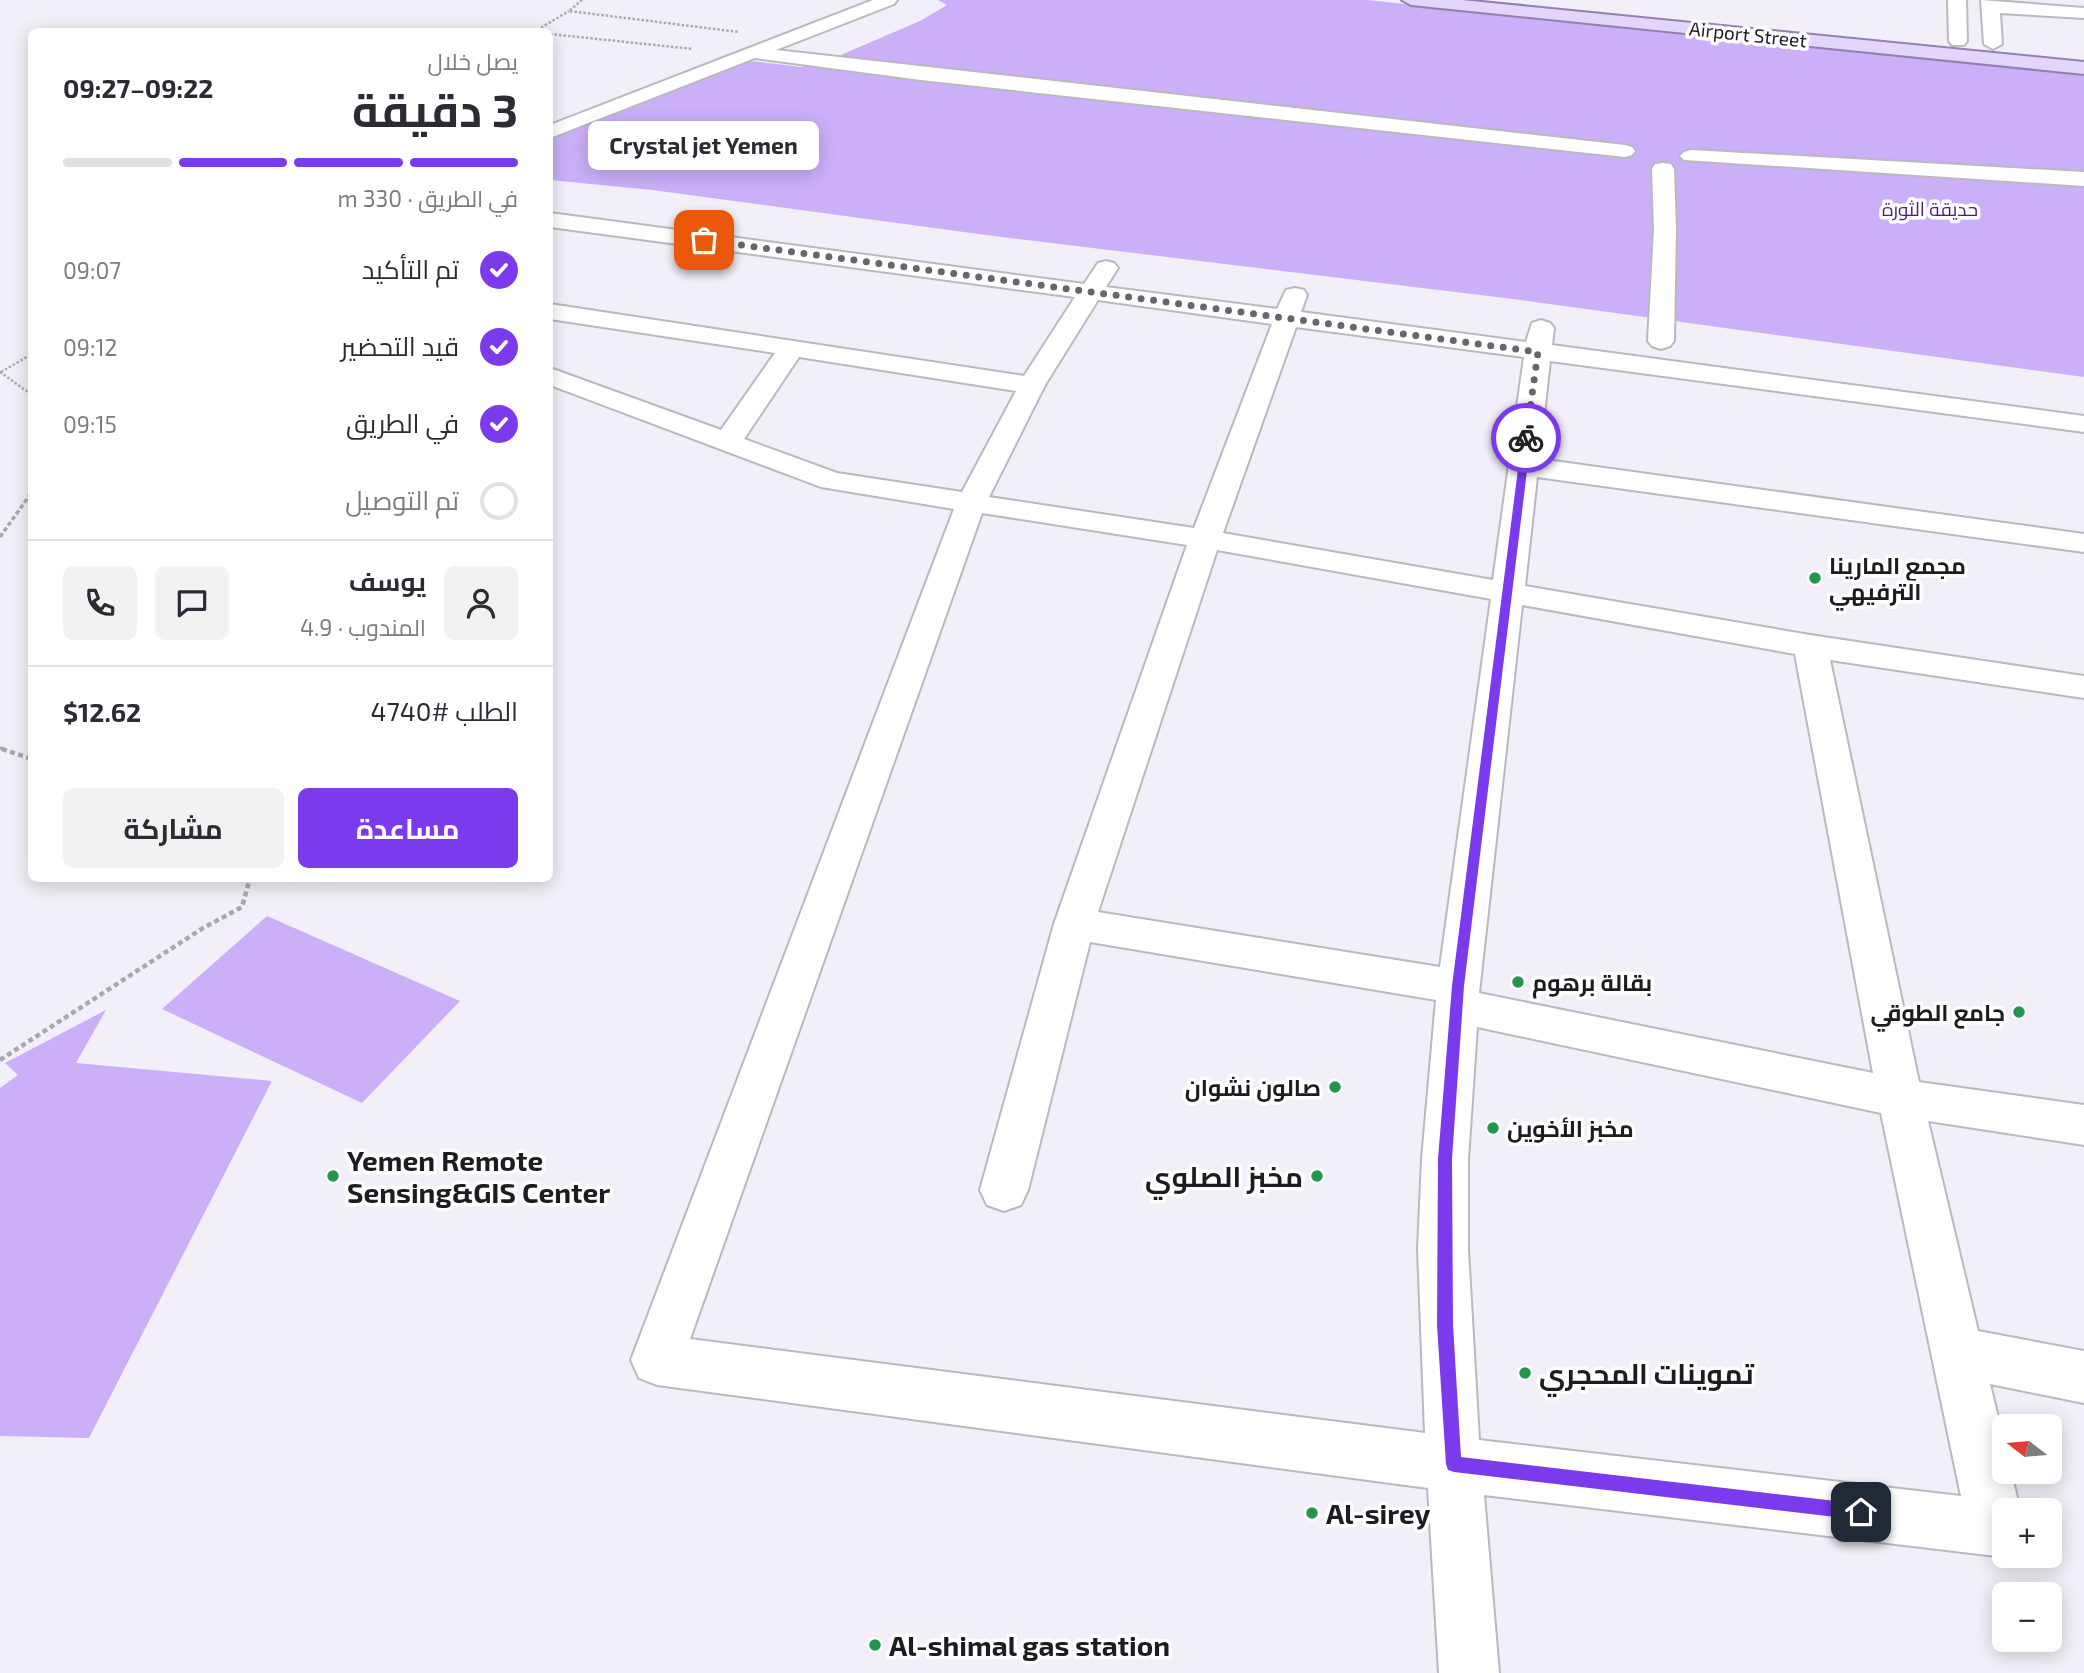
<!DOCTYPE html>
<html lang="ar">
<meta charset="utf-8">
<style>
body{margin:0;font-family:"Exo 2",Cairo,sans-serif;background:#f2f2f3;color:#2b2b33;direction:rtl;height:100vh;display:flex;flex-direction:column;font-size:26px;white-space:nowrap}
*{box-sizing:border-box;margin:0}
p{font-size:23px;color:#7c7c81}
.icon{flex:none;width:38px;height:38px;fill:none;stroke:currentColor;stroke-width:2;stroke-linecap:round;stroke-linejoin:round}
.map{position:relative;flex:1;overflow:hidden;direction:ltr}
.side{position:absolute;left:28px;top:28px;width:525px;height:854px;display:flex;flex-direction:column;background:#fff;border-radius:10px;box-shadow:0 4px 18px #0003;direction:rtl}
.side>*{flex:none}
.needle{width:46px;rotate:286deg}
.fabs{position:absolute;left:1992px;top:1414px;display:grid;gap:14px}
.fabs a{display:grid;place-items:center;width:70px;height:70px;border-radius:10px;background:#fff;box-shadow:0 4px 18px #0003;font-size:35px}
.pin{position:absolute;display:grid;place-items:center;width:60px;height:60px;color:#fff;margin:-30px;border-radius:14px;box-shadow:0 4px 10px #0006}
.courier{position:absolute;display:grid;place-items:center;width:70px;height:70px;margin:-35px;border:5px solid #7c3aed;border-radius:50%;background:#fff;color:#222;box-shadow:0 2px 9px #0007}
.bubble{position:absolute;height:49px;border-radius:10px;background:#fff;box-shadow:0 4px 18px #0003;font-size:23px;font-weight:700;line-height:49px;text-align:center;direction:rtl}
.summary em{font-style:normal;font-weight:700}
.summary div{display:flex;flex-direction:column-reverse}
.summary{display:flex;align-items:center;justify-content:space-between;height:119px;padding:0 35px}
h1{font-size:46px;font-weight:700;line-height:52px}
.bar{display:grid;grid-template-columns:repeat(4,1fr);gap:10px 7px;align-content:center;height:84px;padding:0 35px}
.bar i{height:9px;border-radius:5px;background:#e1e1e2}
.bar .active{background:#7c3aed}
.bar p{grid-column:span 4}
.line{display:flex;align-items:center;gap:18px;padding:0 35px;border-top:2px solid #e1e1e2}
.line div{flex:1}
.round{display:grid;place-items:center;flex:none;width:74px;height:74px;border-radius:10px;background:#f2f2f3}
ol{padding:0 35px;list-style:none}
li{display:flex;align-items:center;gap:21px;height:77px}
li p{margin-inline-start:auto}
li .icon{padding:7px;border-radius:50%;background:#7c3aed;color:#fff;stroke-width:4}
li:last-child{color:#7c7c81}
li i{width:38px;height:38px;border:4px solid #e1e1e2;border-radius:50%}
.button{display:flex;gap:14px;margin-top:auto;padding:14px 35px}
.button a{flex:1;height:80px;border-radius:10px;background:#7c3aed;color:#fff;font-size:28px;font-weight:700;line-height:80px;text-align:center}
.button a+a{background:#f2f2f3;color:#2b2b33}
.map>svg:first-child{display:block}
.green{fill:#cbaff9}
.lines{fill:none;stroke-linecap:round;stroke-linejoin:round}
.minor-casing{stroke:#bbb8c0;stroke-width:4}
.major-casing{stroke:#9181ac;stroke-width:4}
.path-far2{stroke:#aaa8af;stroke-width:2.5;stroke-dasharray:2.5 2;stroke-linecap:butt}
.path-far1{stroke:#aaa8af;stroke-width:3.5;stroke-dasharray:4.5 2.5;stroke-linecap:butt}
.path{stroke:#aaa8af;stroke-width:4.5;stroke-dasharray:5 3.5;stroke-linecap:butt}
.minor{fill:#fff;fill-rule:evenodd}
.major{fill:#e3d4fa;fill-rule:evenodd}
.route{fill:#7c3aed}
.done{stroke:#68666c;stroke-width:7;stroke-dasharray:0 12.6}
.poi-dot{fill:#24954f;stroke:#fefefe;stroke-width:2.5}
.labels{text-anchor:middle;dominant-baseline:central;stroke-width:7;stroke-linejoin:round;paint-order:stroke}
.far-street-label{font-size:19px;fill:#1d1c20;stroke:#fefefe}
.far-park-label{font-size:19px;fill:#4a1d7a;stroke:#fefefe}
.poi-label{font-size:23px;font-weight:bold;fill:#1d1c20;stroke:#fefefe;text-anchor:start}
.near-poi-label{font-size:28px;font-weight:bold;fill:#1d1c20;stroke:#fefefe;text-anchor:start}
</style>
<div class="map">
<svg width="2084" height="1673" viewBox="0 0 2084 1673">
<rect width="100%" height="100%" fill="#f2eff8"/>
<g class="green">
<path d="M938,0H1367L2084,75V377L1513,299L986,235L652,190L550,180V138L729,67L751,61L801,67L829,60L920,21L947,5Z"/>
<path d="M267,916L460,1001L362,1103L162,1009Z"/>
<path d="M106,1010L76,1063L272,1081L89,1438L0,1436V1088L18,1075L5,1063Z"/>
</g>
<g class="lines">
<g class="minor-casing">
<g id="minor">
<path d="M873,0H897L894,4L776,50L1625,145L1632,147L1635,151L1632,155L1625,157L921,80L755,58L550,138V125Z"/>
<path d="M1948,0H1966L1967,41L1964,45H1952L1949,41Z"/>
<path d="M1981,0L2084,8V18L2000,13L2002,44L1993,49L1984,44Z"/>
<path d="M1691,150L2084,172V186L1684,160L1680,156L1684,152Z"/>
<path d="M1663,163L1671,164L1674,169L1676,229L1674,341L1670,346L1661,349L1652,346L1648,341L1654,229L1652,169L1655,164Z"/>
<path d="M550,213L1084,284L1098,263L1106,261L1114,263L1118,268L1106,287L1277,309L1286,290L1295,288L1304,290L1307,295L1301,312L1526,342L1532,323L1541,320L1550,323L1554,328L1552,345L2084,416V432L1550,361L1539,459L2084,534V552L1537,477L1525,586L1810,635L2084,676V698L1830,660L1919,1082L2084,1105V1145L1928,1121L1978,1331L2084,1351V1403L1990,1384L2004,1442V1472H2011L2020,1510H2004V1553L1996,1556L1484,1495L1499,1673H1439L1428,1488L657,1385L639,1378L631,1360L954,509L821,487L550,385V368L721,430L775,353L550,319V304L1024,376L1075,297L550,227ZM1098,300L1272,324L1194,528L989,497L1045,385ZM1296,327L1524,357L1493,580L1223,533ZM799,357L1016,391L962,492L837,473L744,439ZM982,513L1187,545L1054,924L980,1190L987,1205L1004,1211L1021,1205L1028,1190L1090,942L1436,1000L1422,1159L1418,1249L1425,1433L690,1339ZM1217,550L1491,599L1440,967L1098,912ZM1522,605L1795,654L1873,1073L1479,993ZM1477,1027L1881,1113L1961,1496L1479,1440L1468,1249V1159Z"/>
</g>
</g>
<g class="major-casing">
<path id="major" d="M1402,0H1462L2084,62V74L1411,5Z"/>
</g>
<g class="path-far2">
<path d="M582,0L569,11L739,32"/>
<path d="M545,32L542,27L569,11"/>
<path d="M550,34L693,49"/>
<path d="M0,372L32,395"/>
<path d="M1,372L32,354"/>
</g>
<g class="path-far1">
<path d="M0,537L32,492"/>
<path d="M0,748L7,750"/>
</g>
<g class="path">
<path d="M2,749L32,759"/>
<path d="M0,1060L203,928L242,907L250,878"/>
</g>
<use href="#minor" class="minor"/>
<use href="#major" class="major"/>
</g>
<path class="route" d="M1526,436L1531,438L1464,986L1452,1159L1453,1325L1461,1457L1861,1504L1867,1506L1869,1512L1867,1518L1861,1520L1454,1472L1448,1470L1446,1464L1437,1325L1438,1159L1452,986L1522,438Z"/>
<g class="lines">
<path class="done" d="M704,240L1538,352L1526,438"/>
</g>
<g class="poi-dot">
<circle cx="1815" cy="578" r="7"/>
<circle cx="1518" cy="982" r="7"/>
<circle cx="2019" cy="1012" r="7"/>
<circle cx="1335" cy="1087" r="7"/>
<circle cx="1493" cy="1128" r="7"/>
<circle cx="333" cy="1176" r="7"/>
<circle cx="1317" cy="1176" r="7"/>
<circle cx="1525" cy="1373" r="7"/>
<circle cx="1312" cy="1513" r="7"/>
<circle cx="875" cy="1645" r="7"/>
</g>
<g class="labels">
<g class="far-street-label">
<text transform="translate(1748 34) rotate(6)">Airport Street</text>
</g>
<g class="far-park-label">
<text x="1930" y="208">حديقة الثورة</text>
</g>
<g class="poi-label">
<text x="1829" y="565">مجمع المارينا<tspan x="1829" dy="26">الترفيهي</tspan></text>
<text x="1532" y="982">بقالة برهوم</text>
<text x="2005" y="1012" text-anchor="end">جامع الطوقي</text>
<text x="1321" y="1087" text-anchor="end">صالون نشوان</text>
<text x="1507" y="1128">مخبز الأخوين</text>
</g>
<g class="near-poi-label">
<text x="347" y="1160">Yemen Remote<tspan x="347" dy="32">Sensing&amp;GIS Center</tspan></text>
<text x="1303" y="1176" text-anchor="end">مخبز الصلوي</text>
<text x="1539" y="1373">تموينات المحجري</text>
<text x="1326" y="1513">Al-sirey</text>
<text x="889" y="1645">Al-shimal gas station</text>
</g>
</g>
</svg>
<div class="fabs">
<a><svg class="needle" viewBox="-14 -14 28 28"><path d="M0-13l5 13h-10z" fill="#e53935"/><path d="M0 13l5-13h-10z" fill="#7c7c81"/></svg></a>
<a>+</a>
<a>−</a>
</div>
<div class="pin" style="left:704px;top:240px;background:#ea580c"><svg class="icon" aria-label="bag" viewBox="0 0 24 24"><path d="M5 8h14l-1 12H6zM9 8a3 3 0 0 1 6 0"/></svg></div>
<div class="pin" style="left:1861px;top:1512px;background:#1f2937"><svg class="icon" aria-label="home" viewBox="0 0 24 24"><path d="M3 11l9-7 9 7M6 9v11h12V9"/></svg></div>
<div class="courier" style="left:1526px;top:438px"><svg class="icon" aria-label="bike" viewBox="0 0 24 24"><circle cx="6" cy="16" r="4"/><circle cx="18" cy="16" r="4"/><path d="M6 16l4-8h5l3 8M10 8l3 8H6M13 5h3"/></svg></div>
<div class="bubble" style="left:588px;top:121px;width:231px">Crystal jet Yemen</div>
<section class="side">
<div class="summary"><div><h1>3 دقيقة</h1><p>يصل خلال</p></div><em>09:22–09:27</em></div>
<div class="bar"><i class="active"></i><i class="active"></i><i class="active"></i><i></i><p>في الطريق · 330 m</p></div>
<ol>
<li><svg class="icon" aria-label="check" viewBox="0 0 24 24"><path d="M5 12l5 5 9-10"/></svg>تم التأكيد<p>09:07</p></li>
<li><svg class="icon" aria-label="check" viewBox="0 0 24 24"><path d="M5 12l5 5 9-10"/></svg>قيد التحضير<p>09:12</p></li>
<li><svg class="icon" aria-label="check" viewBox="0 0 24 24"><path d="M5 12l5 5 9-10"/></svg>في الطريق<p>09:15</p></li>
<li><i></i>تم التوصيل</li>
</ol>
<div class="line" style="height:126px"><a class="round"><svg class="icon" aria-label="person" viewBox="0 0 24 24"><circle cx="12" cy="8" r="4"/><path d="M4 21q1-7 8-7t8 7"/></svg></a><div><b>يوسف</b><p>المندوب · 4.9</p></div><a class="round"><svg class="icon" aria-label="chat" viewBox="0 0 24 24"><path d="M4 5h16v11H9l-5 4z"/></svg></a><a class="round"><svg class="icon" aria-label="phone" viewBox="0 0 24 24"><path d="M5 4h4l2 5-3 2q2 4 5 5l2-3 5 2v4C11 20 4 13 5 4z"/></svg></a></div>
<div class="line" style="height:91px"><div>الطلب #4740</div><b>$12.62</b></div>
<div class="button"><a>مساعدة</a><a>مشاركة</a></div>
</section>
</div>
